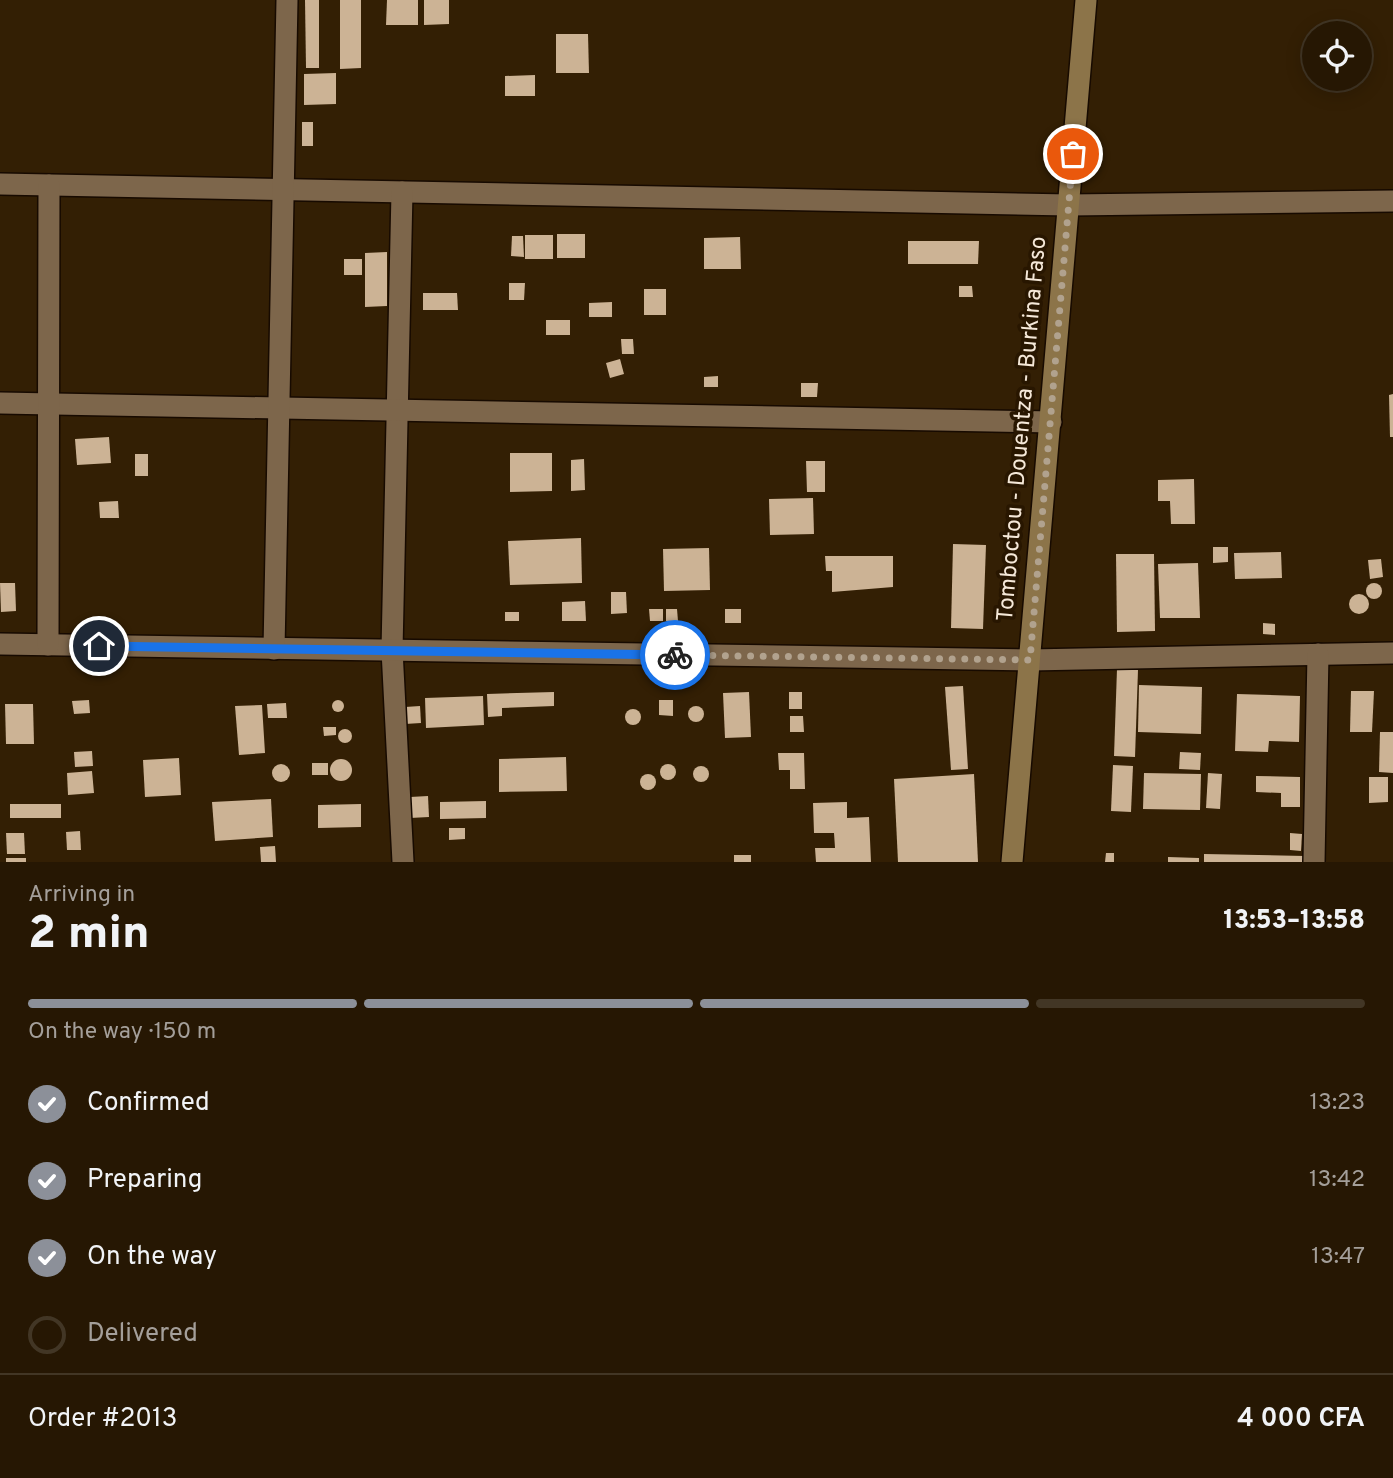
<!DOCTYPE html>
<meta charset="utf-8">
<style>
body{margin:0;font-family:Overpass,sans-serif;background:#322412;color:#f1f3f6;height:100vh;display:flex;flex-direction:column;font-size:26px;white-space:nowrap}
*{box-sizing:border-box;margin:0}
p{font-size:23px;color:#a49f9a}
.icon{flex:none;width:38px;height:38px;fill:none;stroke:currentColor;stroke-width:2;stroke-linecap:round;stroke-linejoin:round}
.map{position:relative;height:862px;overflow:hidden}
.drawer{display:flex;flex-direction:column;background:#261703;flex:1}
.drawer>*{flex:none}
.fabs{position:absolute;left:1302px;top:21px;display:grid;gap:14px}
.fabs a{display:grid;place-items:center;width:70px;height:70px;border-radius:50%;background:#261703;box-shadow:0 4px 18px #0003,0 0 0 2px #423625;font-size:35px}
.pin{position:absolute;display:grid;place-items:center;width:60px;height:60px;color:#fff;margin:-30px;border:4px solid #fff;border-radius:50%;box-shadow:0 2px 7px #0007}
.courier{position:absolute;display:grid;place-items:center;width:70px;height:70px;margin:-35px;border:5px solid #1a73e8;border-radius:50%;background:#fff;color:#222;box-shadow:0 2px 9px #0007}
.overview em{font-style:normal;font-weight:800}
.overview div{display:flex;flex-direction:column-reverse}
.overview{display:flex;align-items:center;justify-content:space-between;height:119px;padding:0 28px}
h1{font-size:46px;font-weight:800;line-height:52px}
.bar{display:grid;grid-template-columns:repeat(4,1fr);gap:10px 7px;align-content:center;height:84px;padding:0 28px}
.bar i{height:9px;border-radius:5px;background:#423625}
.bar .current{background:#8c9099}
.bar p{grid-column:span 4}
.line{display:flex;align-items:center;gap:18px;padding:0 28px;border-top:2px solid #423625}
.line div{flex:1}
ol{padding:0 28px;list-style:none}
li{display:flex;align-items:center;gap:21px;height:77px}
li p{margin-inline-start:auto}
li .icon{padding:7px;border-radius:50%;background:#8c9099;color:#fff;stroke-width:4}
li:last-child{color:#a49f9a}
li i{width:38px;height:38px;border:4px solid #423625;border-radius:50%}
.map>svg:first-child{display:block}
.building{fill:#ccb395}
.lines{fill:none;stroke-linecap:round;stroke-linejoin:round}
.street-casing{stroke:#170a00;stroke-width:24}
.secondary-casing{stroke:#170a00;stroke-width:24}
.street{stroke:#7d664b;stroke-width:21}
.secondary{stroke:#8c7449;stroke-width:21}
.done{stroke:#b1a28e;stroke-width:7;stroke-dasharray:0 12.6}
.route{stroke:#1a73e8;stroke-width:9}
.labels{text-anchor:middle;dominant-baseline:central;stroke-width:7;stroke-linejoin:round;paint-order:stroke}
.street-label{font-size:23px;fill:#f5e8d8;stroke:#281600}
</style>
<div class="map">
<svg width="1393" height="862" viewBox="0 0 1393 862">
<rect width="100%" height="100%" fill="#331f04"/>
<g class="building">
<path d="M305,0H319V68H306Z"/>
<path d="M340,0H361V68L340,69Z"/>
<path d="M387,0H418V25H386Z"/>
<path d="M424,0H449V24L424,25Z"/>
<path d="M556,34H588L589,73H556Z"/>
<path d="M336,73V104L304,105V74Z"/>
<path d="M535,75V96H505V76Z"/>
<rect x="302" y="122" width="11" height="24"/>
<rect x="557" y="234" width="28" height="24"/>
<rect x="525" y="235" width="28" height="24"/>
<path d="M512,236H523L524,257L511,256Z"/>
<path d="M740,237L741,269H704V238Z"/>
<path d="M908,241H979L978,264H908Z"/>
<path d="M387,252V306L365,307V253Z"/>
<rect x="344" y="259" width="18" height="16"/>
<path d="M509,283H525L524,300H509Z"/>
<path d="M959,286H972L973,297H959Z"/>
<rect x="644" y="289" width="22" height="26"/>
<path d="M423,293H457L458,310H423Z"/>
<path d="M612,302V317H589V303Z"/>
<rect x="546" y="320" width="24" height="15"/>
<path d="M621,339H633L634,354H622Z"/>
<path d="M620,359L624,374L610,378L606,363Z"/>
<path d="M718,376V387H704V377Z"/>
<path d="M801,383H818L817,397H801Z"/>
<path d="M1393,394V437H1390L1389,395Z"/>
<path d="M109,437L111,463L77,465L75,439Z"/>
<path d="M510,453H552V491L510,492Z"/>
<rect x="135" y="454" width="13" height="22"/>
<path d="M584,459L585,490L571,491V460Z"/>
<path d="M806,461H825V492H807Z"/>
<path d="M1194,479L1195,524H1171L1170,501H1158V480Z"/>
<path d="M813,498L814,534L770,535L769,499Z"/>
<path d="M118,501L119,518H100L99,502Z"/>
<path d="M581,538L582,583L510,585L508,541Z"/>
<path d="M953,544L986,545L983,629L951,628Z"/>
<path d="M1213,547H1228V562L1213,563Z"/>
<path d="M709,548L710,590L664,591L663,549Z"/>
<path d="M1281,552L1282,578L1235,579L1234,553Z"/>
<path d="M1116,554H1154L1155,631L1117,632Z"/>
<path d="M825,556H893V587L832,592V571H826Z"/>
<path d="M1381,559L1383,577L1370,579L1368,560Z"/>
<path d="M1198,563L1200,618H1160L1158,564Z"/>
<path d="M0,583H15L16,611L1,612Z"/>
<circle cx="1374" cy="591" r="8"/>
<path d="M611,592H626L627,613L611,614Z"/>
<circle cx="1359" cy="604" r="10"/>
<path d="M585,601L586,621H562V602Z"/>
<path d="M649,609H663V621H650Z"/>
<path d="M666,609H677L678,621H666Z"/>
<rect x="725" y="609" width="16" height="14"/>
<rect x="505" y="612" width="14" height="9"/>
<path d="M1263,623L1275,624V635L1263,634Z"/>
<path d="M1117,669L1138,670L1135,757L1114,756Z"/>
<path d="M1139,685L1202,687L1201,734L1138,732Z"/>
<path d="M963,686L968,769L951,770L945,687Z"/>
<path d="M1351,691H1374L1372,732H1350Z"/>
<path d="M554,692V706L502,708V716L488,717L487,694Z"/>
<path d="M749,692L751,737L725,738L723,693Z"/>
<rect x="789" y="692" width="13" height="17"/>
<path d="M1237,694L1300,696L1299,742L1269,741L1268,752L1235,751Z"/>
<path d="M483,696L484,725L426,728L425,698Z"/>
<circle cx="338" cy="706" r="6"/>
<path d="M89,700L90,713L74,714L72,701Z"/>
<path d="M659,700H673V716L659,715Z"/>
<path d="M286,703L287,718H268L267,704Z"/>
<path d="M5,704H33L34,744H6Z"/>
<path d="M262,705L265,753L239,755L235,706Z"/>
<circle cx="696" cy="714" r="8"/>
<path d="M420,706L421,723L405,724V707Z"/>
<circle cx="633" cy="717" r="8"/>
<path d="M790,716H803L804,732H790Z"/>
<path d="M323,727H336V735L324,736Z"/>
<circle cx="345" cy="736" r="7"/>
<path d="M1380,732H1393V773L1379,772Z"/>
<path d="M92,751L93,766L75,767L74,752Z"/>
<path d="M1180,752L1201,753L1200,770L1179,769Z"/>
<path d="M778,753H804L805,789H790V770H779Z"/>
<path d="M566,757L567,791L499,792V759Z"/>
<path d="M179,758L181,795L145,797L143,760Z"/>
<circle cx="341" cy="770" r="11"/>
<rect x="312" y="763" width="16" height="12"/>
<circle cx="668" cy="772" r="8"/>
<circle cx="281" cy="773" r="9"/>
<path d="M1113,765L1133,766L1131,812L1111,811Z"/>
<circle cx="701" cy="774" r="8"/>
<path d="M92,771L94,793L68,795L67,773Z"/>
<path d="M1144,773L1201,774L1200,810L1143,809Z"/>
<path d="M1208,773L1222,774L1220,809L1206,808Z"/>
<circle cx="648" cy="782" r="8"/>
<path d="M974,774L978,862H898L894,779Z"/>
<path d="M1256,776L1300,777V807H1281V793L1256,792Z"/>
<path d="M1369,777H1388V802L1369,803Z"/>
<path d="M428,796L429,817L410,818V797Z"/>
<path d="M271,799L273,837L215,841L212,802Z"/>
<path d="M486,801V818L440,819V802Z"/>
<path d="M847,802V818L869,817L871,862H816L815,848H835L834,833H814L813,803Z"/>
<rect x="10" y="804" width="51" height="14"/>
<path d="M361,804V827L318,828V805Z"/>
<path d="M449,828H465V839L449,840Z"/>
<path d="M80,831L81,850H67L66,832Z"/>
<path d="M6,833H24L25,854H7Z"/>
<path d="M1290,833L1302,834L1301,851L1290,850Z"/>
<path d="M275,846L276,862H261L260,847Z"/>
<path d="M1106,853H1114V862H1105Z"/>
<path d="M1204,854L1305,856V862H1204Z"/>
<rect x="734" y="855" width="17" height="7"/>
<path d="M1168,857L1199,858V862H1168Z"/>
<rect x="6" y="858" width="20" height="4"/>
</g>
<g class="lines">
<g class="street-casing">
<g id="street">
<path d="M0,184L1069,205L1393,201"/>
<path d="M402,192L392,650L403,862"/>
<path d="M0,403L1051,422"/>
<path d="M0,644L1030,660L1393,653"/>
<path d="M48,645L49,185"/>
<path d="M274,649L287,0"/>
<path d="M1314,862L1318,654"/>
</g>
</g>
<g class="secondary-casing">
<path id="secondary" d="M1012,862L1086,0"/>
</g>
<use href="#street" class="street"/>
<use href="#secondary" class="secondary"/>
</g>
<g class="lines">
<path class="done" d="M675,655L1030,660L1073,154"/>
<path class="route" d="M99,646L675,655"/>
</g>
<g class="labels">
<g class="street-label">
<text transform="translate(1023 429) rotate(-85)">Tomboctou - Douentza - Burkina Faso</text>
</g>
</g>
</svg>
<div class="fabs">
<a><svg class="icon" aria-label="locate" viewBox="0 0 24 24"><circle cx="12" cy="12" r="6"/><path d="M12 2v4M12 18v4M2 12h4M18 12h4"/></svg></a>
</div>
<div class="pin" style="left:1073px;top:154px;background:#ea580c"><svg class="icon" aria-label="bag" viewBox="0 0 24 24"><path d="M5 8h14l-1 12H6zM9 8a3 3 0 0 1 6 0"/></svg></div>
<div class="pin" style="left:99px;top:646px;background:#1f2937"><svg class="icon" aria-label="home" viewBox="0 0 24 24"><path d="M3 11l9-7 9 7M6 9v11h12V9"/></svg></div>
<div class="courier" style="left:675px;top:655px"><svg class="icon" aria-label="bike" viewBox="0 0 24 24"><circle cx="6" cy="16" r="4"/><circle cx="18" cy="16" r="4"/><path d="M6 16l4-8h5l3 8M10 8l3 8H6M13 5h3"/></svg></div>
</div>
<section class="drawer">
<div class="overview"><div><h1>2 min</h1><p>Arriving in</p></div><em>13:53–13:58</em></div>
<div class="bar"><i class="current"></i><i class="current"></i><i class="current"></i><i></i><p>On the way · 150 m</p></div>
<ol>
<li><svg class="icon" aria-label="check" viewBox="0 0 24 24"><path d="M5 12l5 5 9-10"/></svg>Confirmed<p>13:23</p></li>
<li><svg class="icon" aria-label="check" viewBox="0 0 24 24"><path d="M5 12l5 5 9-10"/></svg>Preparing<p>13:42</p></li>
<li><svg class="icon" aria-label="check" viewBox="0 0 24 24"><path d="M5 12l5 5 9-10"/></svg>On the way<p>13:47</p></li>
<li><i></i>Delivered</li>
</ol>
<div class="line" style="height:91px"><div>Order #2013</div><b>4 000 CFA</b></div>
</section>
